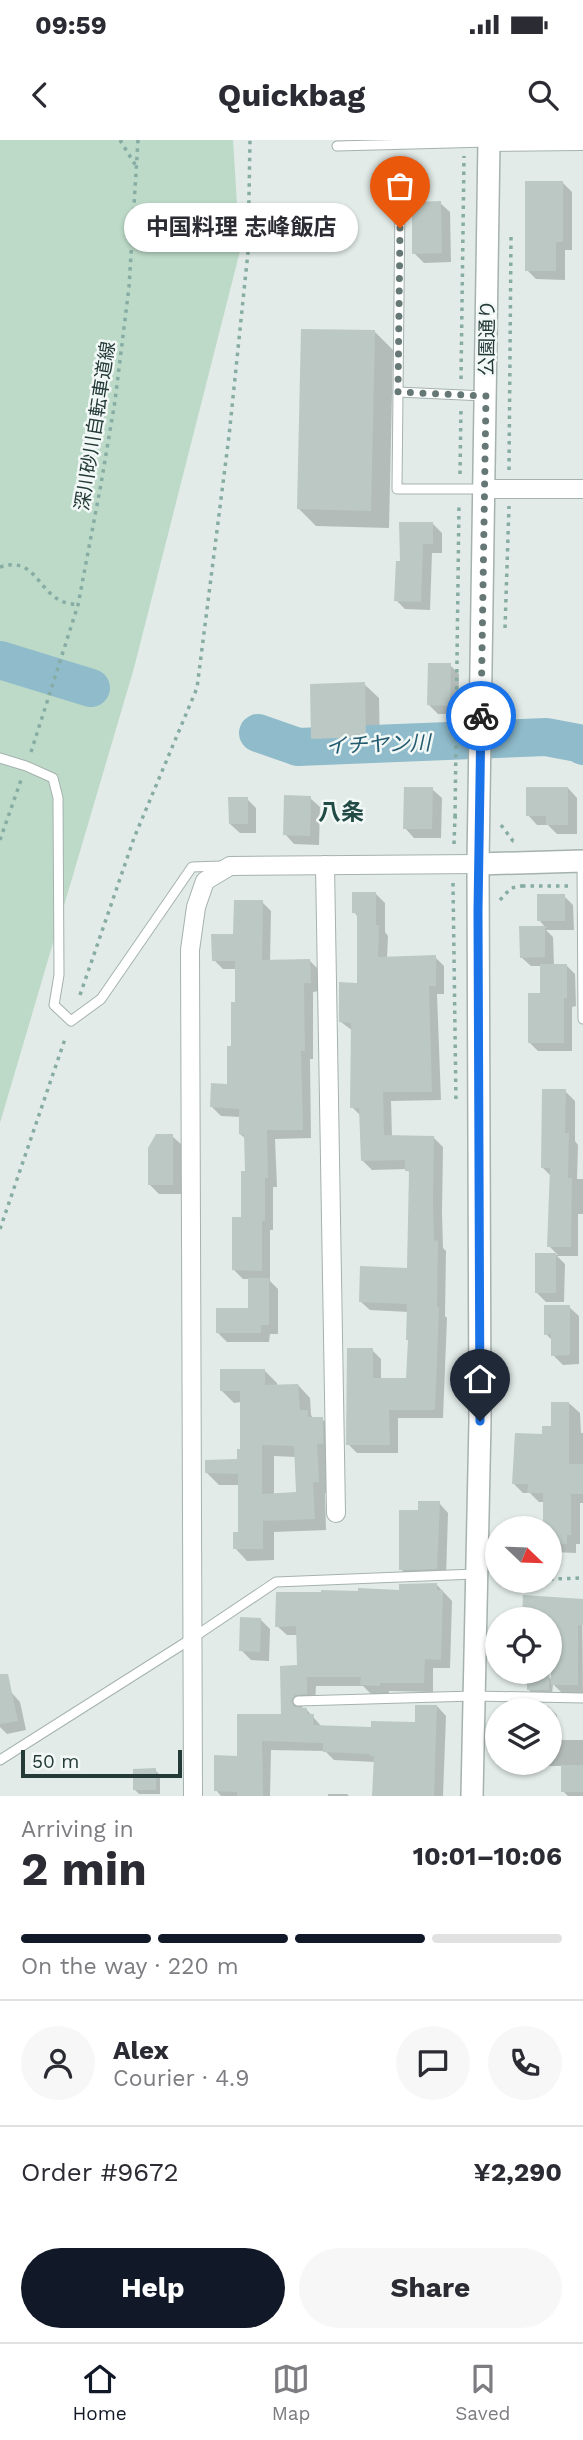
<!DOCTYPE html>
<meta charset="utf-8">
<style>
body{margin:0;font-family:"Work Sans","Noto Sans JP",sans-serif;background:#f7f7f7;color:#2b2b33;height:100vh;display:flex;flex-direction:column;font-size:26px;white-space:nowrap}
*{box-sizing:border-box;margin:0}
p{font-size:23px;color:#7c7c81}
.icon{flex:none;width:38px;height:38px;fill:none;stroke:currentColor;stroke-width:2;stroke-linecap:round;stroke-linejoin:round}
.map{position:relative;height:1656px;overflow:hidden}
.drawer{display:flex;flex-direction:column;background:#fff;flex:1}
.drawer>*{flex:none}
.needle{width:46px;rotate:113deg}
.buttons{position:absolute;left:485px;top:1376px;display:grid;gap:14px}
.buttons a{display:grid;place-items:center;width:77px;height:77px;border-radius:50%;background:#fff;box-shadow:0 2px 5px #0004;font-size:35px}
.scale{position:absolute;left:21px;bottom:18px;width:161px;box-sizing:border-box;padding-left:7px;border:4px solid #243a37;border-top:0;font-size:19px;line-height:24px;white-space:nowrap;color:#243a37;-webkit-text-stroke:5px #f2f8f6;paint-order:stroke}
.pin{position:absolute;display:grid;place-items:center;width:60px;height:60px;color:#fff;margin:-72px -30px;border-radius:50% 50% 50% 0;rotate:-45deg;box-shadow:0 0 7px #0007}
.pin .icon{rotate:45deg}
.courier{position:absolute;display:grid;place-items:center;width:70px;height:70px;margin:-35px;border:5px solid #1a73e8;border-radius:50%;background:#fff;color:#222;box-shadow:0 2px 9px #0007}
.bubble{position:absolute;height:49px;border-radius:24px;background:#fff;box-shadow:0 2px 5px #0004;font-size:23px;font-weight:700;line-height:49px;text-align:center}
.overview em{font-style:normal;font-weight:700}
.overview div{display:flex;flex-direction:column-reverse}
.overview{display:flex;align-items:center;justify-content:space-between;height:119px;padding:0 21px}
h1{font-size:46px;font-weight:700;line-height:52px}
.bar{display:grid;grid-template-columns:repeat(4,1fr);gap:10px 7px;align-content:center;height:84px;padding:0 21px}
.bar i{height:9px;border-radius:5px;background:#e1e1e2}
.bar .current{background:#111827}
.bar p{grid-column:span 4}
.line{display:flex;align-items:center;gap:18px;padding:0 21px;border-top:2px solid #e1e1e2}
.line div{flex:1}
.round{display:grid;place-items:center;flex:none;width:74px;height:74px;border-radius:37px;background:#f7f7f7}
.cta{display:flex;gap:14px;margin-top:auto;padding:14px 21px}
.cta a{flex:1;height:80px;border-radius:42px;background:#111827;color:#fff;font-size:28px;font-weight:700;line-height:80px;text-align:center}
.cta a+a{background:#f7f7f7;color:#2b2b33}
.status{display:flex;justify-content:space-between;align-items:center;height:49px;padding:0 35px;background:#fff;direction:ltr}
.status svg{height:19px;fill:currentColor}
header{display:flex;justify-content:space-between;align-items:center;height:91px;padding:0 21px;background:#fff;font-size:32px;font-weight:700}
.dock{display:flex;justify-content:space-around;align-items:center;height:98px;border-top:2px solid #e1e1e2;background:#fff;font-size:19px;color:#7c7c81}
.dock a{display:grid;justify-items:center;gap:4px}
.dock .current{color:#111827}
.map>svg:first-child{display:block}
.green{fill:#bddac8}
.shadow{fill:#0003;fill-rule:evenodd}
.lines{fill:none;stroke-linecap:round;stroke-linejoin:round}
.river{stroke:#8fbbcb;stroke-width:38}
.building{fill:#bbc8c4;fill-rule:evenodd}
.service-casing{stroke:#a5b2af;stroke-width:11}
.minor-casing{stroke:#a5b2af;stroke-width:20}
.tertiary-casing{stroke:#a5b2af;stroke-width:24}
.path{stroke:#86aca4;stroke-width:3.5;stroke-dasharray:3.5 5;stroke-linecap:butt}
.service{stroke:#fff;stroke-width:9}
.minor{stroke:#fff;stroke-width:18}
.tertiary{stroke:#fff;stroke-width:21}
.done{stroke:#667875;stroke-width:7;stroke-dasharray:0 12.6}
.route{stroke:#1a73e8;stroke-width:9}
.labels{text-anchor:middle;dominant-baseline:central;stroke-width:5;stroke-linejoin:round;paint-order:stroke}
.street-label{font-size:19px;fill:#243a37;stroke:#f2f8f6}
.water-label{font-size:21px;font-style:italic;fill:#235b71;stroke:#f2f8f6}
.quarter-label{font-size:23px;font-weight:bold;fill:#224b45;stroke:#f2f8f6}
</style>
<div class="status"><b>09:59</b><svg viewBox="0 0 49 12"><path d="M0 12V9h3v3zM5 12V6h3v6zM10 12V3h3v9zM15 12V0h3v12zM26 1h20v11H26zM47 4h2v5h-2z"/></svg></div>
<header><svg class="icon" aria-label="back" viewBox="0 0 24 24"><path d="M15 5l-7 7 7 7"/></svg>Quickbag<svg class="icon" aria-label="search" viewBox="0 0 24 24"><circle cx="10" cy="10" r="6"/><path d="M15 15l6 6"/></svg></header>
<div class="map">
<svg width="583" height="1656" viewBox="0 0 583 1656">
<rect width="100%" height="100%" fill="#e2ebe8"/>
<path class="green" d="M0,0H233L240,111L134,528L0,983Z"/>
<g class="shadow">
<path d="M563,43L572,52V110H565V140L536,139L527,130Z"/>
<path d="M440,63L450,72L451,122L424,123L414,113Z"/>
<path d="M375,192L393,210L389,388L316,386L298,368Z"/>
<path d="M432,383L442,393V413H432L430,470L405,469L396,460L401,423Z"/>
<path d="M450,525L459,534L458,574H438L429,565Z"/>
<path d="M364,544L379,558L380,611L327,612L313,598Z"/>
<path d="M568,648L577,658V694H557L548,685H537L528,675Z"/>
<path d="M432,649L442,658L441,698H414L405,688Z"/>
<path d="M310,658L320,667L319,705L294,704L285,694Z"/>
<path d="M247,659L256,668V693H240L230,684Z"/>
<path d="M376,754L385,763V792L388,796L387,818L435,817L444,826V854H437L441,960L391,961L392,997L434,998L443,1007L442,1072L443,1108L446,1111L445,1176L447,1178L443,1278H398V1313H357L348,1304L372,1210L381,1219V1240H408L409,1172L370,1170L360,1161L409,1130L410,1034L407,1029L372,1030L363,1021L361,976L352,967L353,891L341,882L359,844L358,777L354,772Z"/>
<path d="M564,756L573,765L574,790H546L553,797L554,826L566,825L575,834L576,866L572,867V911H538L529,902L542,855L541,826H531L521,817V788H546L539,780Z"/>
<path d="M262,762L271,771L270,822L310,821L319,830V851L313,852V919H310L311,998L275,999L277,1047H273V1090H270V1141L278,1149V1194H270L269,1202H227L218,1193L249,1170V1139H243L234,1130L247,1033L246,999L240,994L241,977L221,976L212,967L229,946L236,864V829H223L214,820Z"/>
<path d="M565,951L575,961V1001L578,1005L577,1039H583V1074H578V1116H557L565,1124L564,1162H546L537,1153V1114L558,1115L549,1106L552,1037L542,1027Z"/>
<path d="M172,996L182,1005V1054H159L149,1044Z"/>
<path d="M569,1167L579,1176V1224L563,1225L553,1215V1201L546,1194Z"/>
<path d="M265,1231L277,1243V1247L298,1245L310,1258L311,1275L314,1279H322L335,1291L330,1353H325L326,1390L274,1392V1420L247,1421L235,1408L240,1394V1345H219L207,1333L239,1320L241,1311V1262L234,1263L221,1250ZM274,1316L296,1317L298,1354L274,1355Z"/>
<path d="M553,1264H570L580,1273L581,1293H583V1363H580V1404H576V1413L554,1412L550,1408V1388L545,1362H539L530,1353H523L513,1343L544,1296L553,1287Z"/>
<path d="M439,1363L448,1373L446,1437L410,1439L401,1429Z"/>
<path d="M436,1444L452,1461L450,1528H433V1552L389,1551V1554H371L363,1546H316L315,1563H304L301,1569H306L322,1587L373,1589L417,1584L437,1566L446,1576L443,1656H374L375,1622L334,1620L325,1611L271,1610L270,1656H221L216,1650L239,1618L282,1575L298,1527V1495H287L277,1486Z"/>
<path d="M582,1453L583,1554L562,1553L553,1544L552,1554H533L528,1549L548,1536L553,1541L552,1493H550V1479L582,1461Z"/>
<path d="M260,1479L270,1489L269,1521L251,1520L241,1510Z"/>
<path d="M11,1552L20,1562L26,1590L7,1594L0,1587V1554Z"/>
<path d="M528,1566H548L557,1575L556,1600H583V1656H568L563,1651V1626H536L533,1622H550V1570H528Z"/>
<path d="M155,1630L160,1635V1654H139L135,1650Z"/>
<path d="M328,1654H347L349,1656H328Z"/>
</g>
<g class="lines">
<g class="river">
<path d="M0,520L91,548"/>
<path d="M258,593L298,607L546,597L578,603L583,606"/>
</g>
</g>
<g class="building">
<path d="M525,41H563V102H556V131H525Z"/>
<path d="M441,61L442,113L412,114V62Z"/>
<path d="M301,189L375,190L371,371L297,369Z"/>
<path d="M399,382H433V404H423L421,462L394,461L396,421H400Z"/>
<path d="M428,523H451L450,566L427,565Z"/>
<path d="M365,542L366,597L311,599L310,544Z"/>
<path d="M404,647H433L432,689H403Z"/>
<path d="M526,647H568V685H546V676H526Z"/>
<path d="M284,655L311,656L310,696L283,695Z"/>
<path d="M228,657H248V684H229Z"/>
<path d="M352,752H376V785H379L378,817L436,815V846H429L432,952H383L384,995L434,996L433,1062L434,1101L438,1100L437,1167H439L435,1270H389L390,1305H346L347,1208H373V1238H406L408,1200H406L407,1164L359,1162L360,1126L407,1128L409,1031H405V1020L361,1021L359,968H350L351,883L339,882V842L357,843V773H352Z"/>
<rect x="537" y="754" width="28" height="27"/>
<path d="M234,760H263L262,820L310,819L311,843H304L305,911H301L303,990H267L268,1038H265V1081H262V1131L232,1130V1077H241V1031H245L244,995L239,994V969L210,967L211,943L227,944V906H231V862H235V821H212L211,794H233Z"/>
<path d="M519,786H545V817L520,818Z"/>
<path d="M540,824H567V858H564V903H528V853H540Z"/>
<path d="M542,949H566L565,993H569L568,1038H572L571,1107H547L550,1028H541Z"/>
<path d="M156,994H173V1045H148V1008Z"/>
<rect x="535" y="1113" width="21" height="40"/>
<path d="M248,1138H269V1185H261V1193H216V1168H248Z"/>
<path d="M544,1165H570V1215L551,1216V1194L544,1195Z"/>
<path d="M220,1229H265V1245L298,1244L300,1270H308V1277H323V1304H317L319,1342H313L315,1379L263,1381V1409H233V1392H238V1334L205,1333V1320L237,1319V1309H240V1251H220ZM262,1305L294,1306L296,1352L262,1354Z"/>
<path d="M551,1262H569V1324H583V1354H571V1395H567V1404L550,1403V1388H543V1353H527L528,1344H512L515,1293L542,1294V1286H551Z"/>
<path d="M418,1361H440L437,1429L399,1430V1370H418Z"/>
<path d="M437,1443V1450H443L441,1520L425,1519L424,1543H380V1546L360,1545L361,1537H307V1554L295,1555L291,1561L294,1567L307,1568V1574H314L313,1585L371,1587V1581L415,1582V1565H437L434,1656H372L374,1616H370V1614L323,1612V1603L262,1601L263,1656H237V1652L214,1651V1615L237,1616V1574H281L280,1526L297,1525L296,1486L275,1487L276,1452H321V1450L358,1451V1448L399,1450V1444Z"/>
<path d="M523,1455L583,1459V1485H578V1545H551V1479H522Z"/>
<path d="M240,1477L261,1478L260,1512L239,1511Z"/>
<path d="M527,1533L549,1534V1550H527Z"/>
<path d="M0,1534H8L18,1581L0,1584Z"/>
<rect x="561" y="1625" width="22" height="27"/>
<path d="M156,1628V1650H133V1629Z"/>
</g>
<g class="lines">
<g class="service-casing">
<g id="service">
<path d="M337,6L488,2"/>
<path d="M400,60L397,349H483"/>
<path d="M398,252L484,256"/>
<path d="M0,618L26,626L53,638L58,658L59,835L54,865L71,881L101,859L192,727L221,726"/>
<path d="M582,721L583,879"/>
<path d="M298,1561L474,1556L583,1558"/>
<path d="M0,1620L191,1499L276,1442L475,1434"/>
</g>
</g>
<g class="minor-casing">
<g id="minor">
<path d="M489,2L583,1"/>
<path d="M485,349H583"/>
<path d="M325,725L336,1373"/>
<path d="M193,1656L190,810L196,767L205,741L230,726L478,724"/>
</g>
</g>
<g class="tertiary-casing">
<g id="tertiary">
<path d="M478,724L583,721"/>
<path d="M472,1656L480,1281L478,724L489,0"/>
</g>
</g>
<g class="path">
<path d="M120,0L136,26"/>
<path d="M461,239L464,16"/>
<path d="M509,330L511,97"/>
<path d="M460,334L461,268"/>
<path d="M0,427C34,416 37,449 61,461C66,463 72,464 77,465"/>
<path d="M505,488L509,366"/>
<path d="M31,612L78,465L101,344L115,261L129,147L138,0"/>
<path d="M455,677L459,363"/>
<path d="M501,685L513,701H516"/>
<path d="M0,700L21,640"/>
<path d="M454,704L455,677H459"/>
<path d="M453,743L456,963"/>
<path d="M522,746H569"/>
<path d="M500,760L511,748L522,746L523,744"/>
<path d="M80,855L134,698L197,548L229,296L248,112L250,0"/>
<path d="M0,1089L66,896"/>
<path d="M550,1439L583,1438"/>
</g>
<use href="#service" class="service"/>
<use href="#minor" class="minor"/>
<use href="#tertiary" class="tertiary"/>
</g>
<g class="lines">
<path class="done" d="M400,88L398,252L486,256L481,576"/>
<path class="route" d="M480,1281L478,771L481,576"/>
</g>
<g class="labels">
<g class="street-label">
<text transform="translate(487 198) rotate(-89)">公園通り</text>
<text transform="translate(95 286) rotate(-81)">深川砂川自転車道線</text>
</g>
<g class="water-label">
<text transform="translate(378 604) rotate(-2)">イチヤン川</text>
</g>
<g class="quarter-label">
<text x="341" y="672">八条</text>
</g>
</g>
</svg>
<div class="buttons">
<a><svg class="needle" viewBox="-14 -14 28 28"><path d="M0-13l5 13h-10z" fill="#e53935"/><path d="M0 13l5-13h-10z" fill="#7c7c81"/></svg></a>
<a><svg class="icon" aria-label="locate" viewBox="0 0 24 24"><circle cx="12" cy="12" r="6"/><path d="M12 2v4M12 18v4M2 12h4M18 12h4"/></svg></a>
<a><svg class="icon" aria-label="layers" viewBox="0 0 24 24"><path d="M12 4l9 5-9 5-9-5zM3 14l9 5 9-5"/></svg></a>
</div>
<div class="scale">50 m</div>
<div class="pin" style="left:400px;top:88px;background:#ea580c"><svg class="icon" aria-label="bag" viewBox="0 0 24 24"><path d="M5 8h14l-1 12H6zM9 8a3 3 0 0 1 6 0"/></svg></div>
<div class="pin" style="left:480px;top:1281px;background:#1f2937"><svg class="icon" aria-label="home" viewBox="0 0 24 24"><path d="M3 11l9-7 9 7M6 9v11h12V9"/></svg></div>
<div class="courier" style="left:481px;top:576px"><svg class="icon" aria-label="bike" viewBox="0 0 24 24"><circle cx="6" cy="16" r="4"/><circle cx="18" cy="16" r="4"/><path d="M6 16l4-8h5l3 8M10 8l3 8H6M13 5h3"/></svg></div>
<div class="bubble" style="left:124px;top:63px;width:234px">中国料理 志峰飯店</div>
</div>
<section class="drawer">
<div class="overview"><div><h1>2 min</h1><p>Arriving in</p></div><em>10:01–10:06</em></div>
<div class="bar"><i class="current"></i><i class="current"></i><i class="current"></i><i></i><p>On the way · 220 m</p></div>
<div class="line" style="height:126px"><a class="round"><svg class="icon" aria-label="person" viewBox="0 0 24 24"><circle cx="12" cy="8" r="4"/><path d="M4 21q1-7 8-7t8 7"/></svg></a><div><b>Alex</b><p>Courier · 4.9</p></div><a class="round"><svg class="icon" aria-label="chat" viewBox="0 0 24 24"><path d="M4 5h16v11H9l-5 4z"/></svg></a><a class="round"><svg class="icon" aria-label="phone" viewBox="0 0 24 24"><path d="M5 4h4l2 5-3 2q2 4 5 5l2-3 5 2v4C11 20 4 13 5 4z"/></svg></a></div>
<div class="line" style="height:91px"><div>Order #9672</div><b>¥2,290</b></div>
<div class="cta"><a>Help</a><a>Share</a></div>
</section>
<nav class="dock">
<a class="current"><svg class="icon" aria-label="home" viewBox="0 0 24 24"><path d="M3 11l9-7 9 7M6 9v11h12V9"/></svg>Home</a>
<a><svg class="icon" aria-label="map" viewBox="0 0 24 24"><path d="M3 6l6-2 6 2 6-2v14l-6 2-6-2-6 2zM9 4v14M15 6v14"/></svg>Map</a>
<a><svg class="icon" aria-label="saved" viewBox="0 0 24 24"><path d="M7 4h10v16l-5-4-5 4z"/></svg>Saved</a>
</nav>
